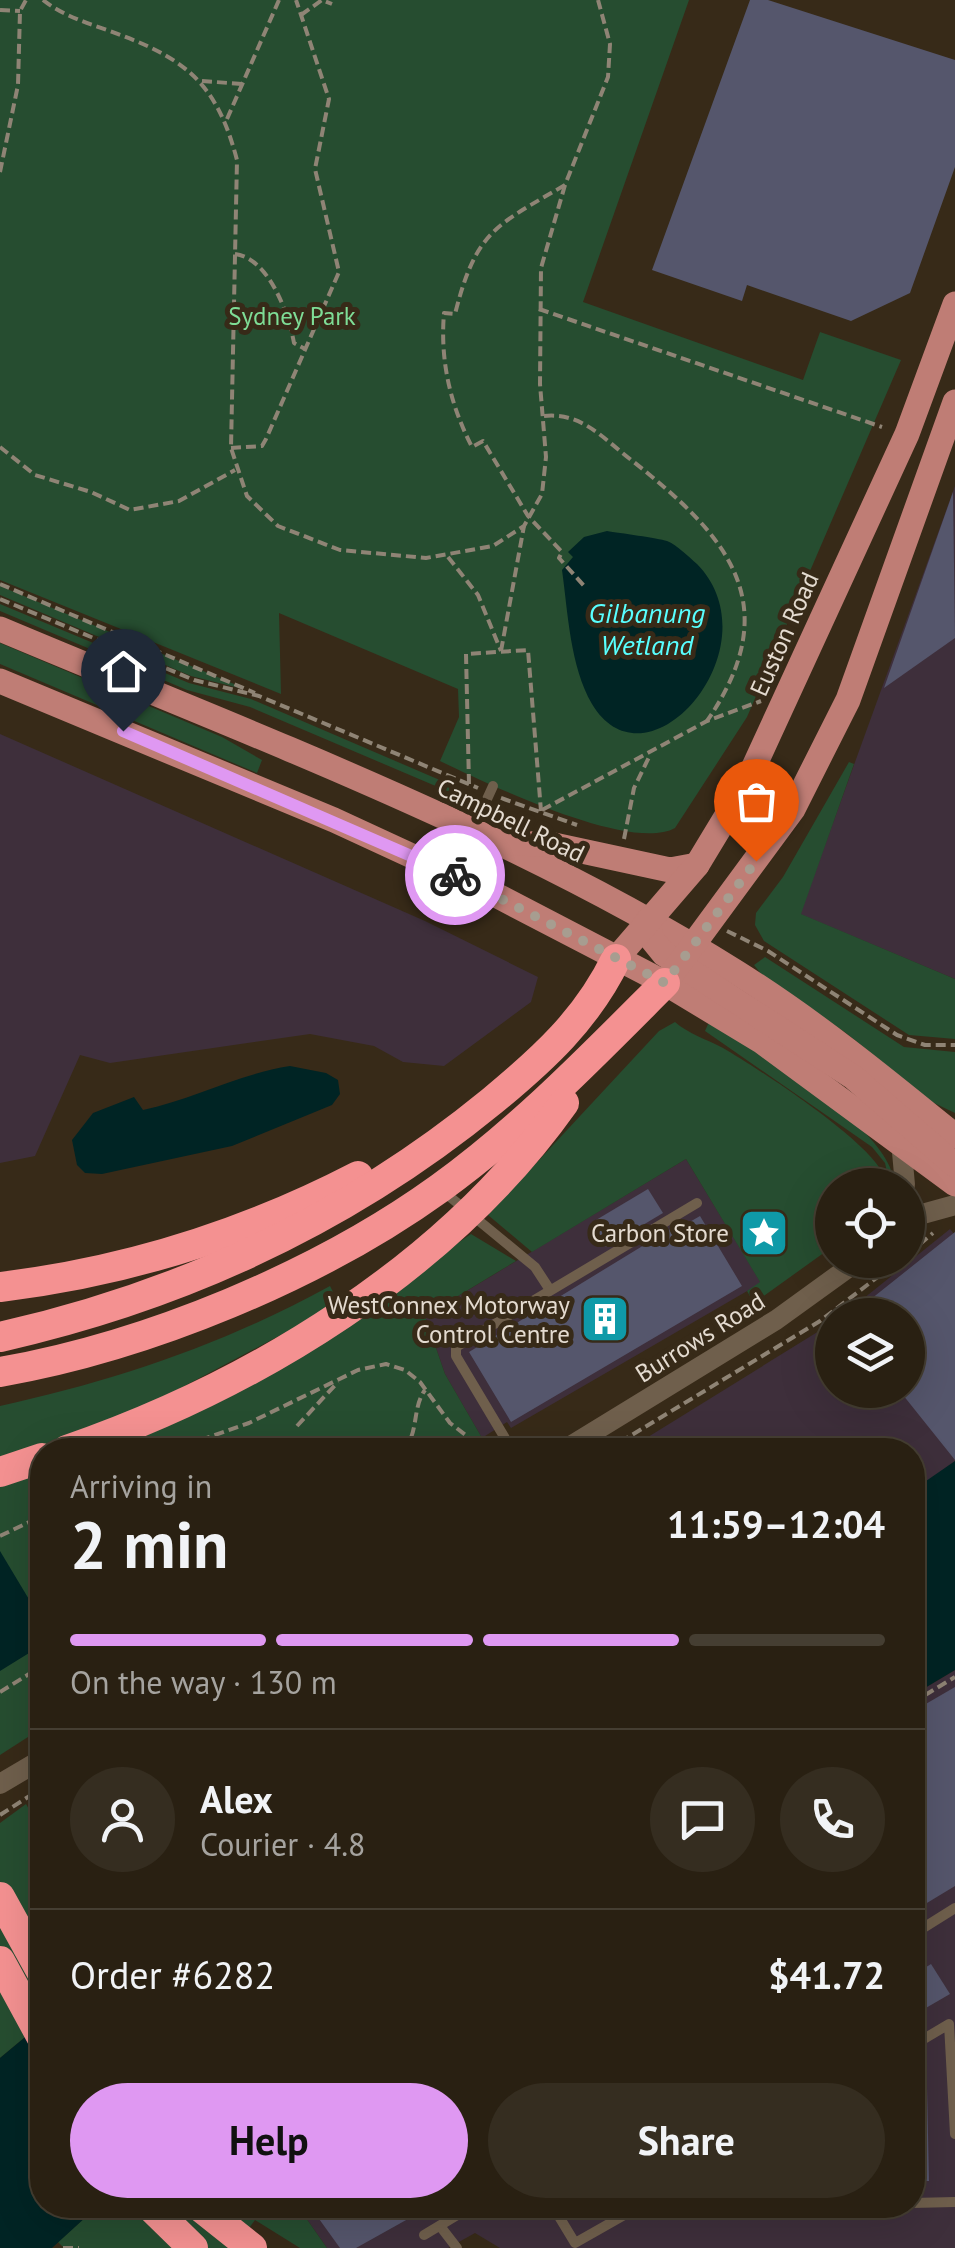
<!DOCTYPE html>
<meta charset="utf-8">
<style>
body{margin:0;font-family:"PT Sans",sans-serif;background:#352d20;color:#f1f3f6;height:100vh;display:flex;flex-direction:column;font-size:38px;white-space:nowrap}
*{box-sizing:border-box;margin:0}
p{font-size:32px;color:#a5a39f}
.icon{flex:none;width:55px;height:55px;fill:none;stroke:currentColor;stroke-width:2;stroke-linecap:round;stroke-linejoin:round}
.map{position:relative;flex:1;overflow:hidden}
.sheet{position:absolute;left:30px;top:1438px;width:895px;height:780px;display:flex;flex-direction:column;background:#292012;border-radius:40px;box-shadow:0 10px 40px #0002,0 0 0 2px #453e32}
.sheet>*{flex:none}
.buttons{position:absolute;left:815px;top:1168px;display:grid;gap:20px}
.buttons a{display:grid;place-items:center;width:110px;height:110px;border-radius:50%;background:#292012;box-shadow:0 10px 40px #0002,0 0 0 2px #453e32;font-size:50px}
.pin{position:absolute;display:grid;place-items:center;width:85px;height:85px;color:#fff;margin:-102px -42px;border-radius:50% 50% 50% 0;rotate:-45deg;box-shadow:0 0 10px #0007}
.pin .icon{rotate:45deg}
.courier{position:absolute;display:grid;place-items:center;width:100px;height:100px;margin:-50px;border:8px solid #df98f2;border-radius:50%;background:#fff;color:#222;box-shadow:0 2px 12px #0007}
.headline em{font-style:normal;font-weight:800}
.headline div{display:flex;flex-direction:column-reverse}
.headline{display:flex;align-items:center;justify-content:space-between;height:170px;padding:0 40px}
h1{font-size:65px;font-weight:800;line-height:75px}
.bar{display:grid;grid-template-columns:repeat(4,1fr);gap:15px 10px;align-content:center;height:120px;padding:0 40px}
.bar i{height:12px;border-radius:8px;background:#453e32}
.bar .selected{background:#df98f2}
.bar p{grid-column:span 4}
.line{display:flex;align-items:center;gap:25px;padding:0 40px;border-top:2px solid #453e32}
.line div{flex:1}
.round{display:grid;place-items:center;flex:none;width:105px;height:105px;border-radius:52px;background:#352d20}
.cta{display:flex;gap:20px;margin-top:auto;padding:20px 40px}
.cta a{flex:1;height:115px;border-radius:60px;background:#df98f2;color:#111;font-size:40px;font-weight:800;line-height:115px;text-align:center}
.cta a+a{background:#352d20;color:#f1f3f6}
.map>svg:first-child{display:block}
.industrial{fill:#3e2f3b}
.green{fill:#264d30}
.water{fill:#002424}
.building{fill:#55566c}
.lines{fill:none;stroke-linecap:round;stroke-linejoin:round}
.path{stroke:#8f8475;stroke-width:4;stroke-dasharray:10 5;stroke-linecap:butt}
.service{stroke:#6f5f4c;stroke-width:10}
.minor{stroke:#6f5f4c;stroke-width:20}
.primary{stroke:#bf7d75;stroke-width:25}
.motorway{stroke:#f49191;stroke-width:30}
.done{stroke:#a79d90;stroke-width:10;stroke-dasharray:0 18}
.route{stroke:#df98f2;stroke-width:12}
.labels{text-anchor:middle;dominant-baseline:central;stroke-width:10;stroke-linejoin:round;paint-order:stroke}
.park-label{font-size:25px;fill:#7edd96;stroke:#372a18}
.street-label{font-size:25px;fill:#e4dbd0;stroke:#372a18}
.poi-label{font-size:25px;fill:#e4dbd0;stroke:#372a18;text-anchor:end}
.water-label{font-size:28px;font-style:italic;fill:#58ffff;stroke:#372a18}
</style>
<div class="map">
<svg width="955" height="2248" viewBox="0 0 955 2248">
<rect width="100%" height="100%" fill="#372a18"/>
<g class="industrial">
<path d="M955,486V979L800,914Z"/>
<path d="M0,734L425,921L538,977L531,1002L444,1066L403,1062L374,1046L310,1034L110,1063L80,1055L35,1156L0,1163Z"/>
<path d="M686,1159L761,1283L511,1428L507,1422L482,1438L445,1374L425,1316Z"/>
<path d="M950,1229L955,1235V1461L939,1474L913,1490L912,1450H627L832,1323V1390H908V1315H843Z"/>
<path d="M955,1670V2248H500L475,2233L448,2248H327L297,2205H912L913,1695Z"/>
</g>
<g class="green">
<path d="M0,0H689L583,302L803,380L820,332L901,360L747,717L675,828C630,853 486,783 440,761L459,717L458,689L279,613L281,694L0,580Z"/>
<path d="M0,586L239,686V688L191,676L0,595Z"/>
<path d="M0,604L189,683L251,699L470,793H452L250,707L187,690L0,611Z"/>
<path d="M0,643L222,737L262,760L257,773L0,664Z"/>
<path d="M849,762L854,764L801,914L955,979V1039L909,1035L764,941L755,925L756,913L783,877Z"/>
<path d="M765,957L904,1047L955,1052V1113L932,1102L846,1033L762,975L754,965Z"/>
<path d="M675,1022C687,1033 708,1040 723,1048C759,1069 868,1140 883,1174L882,1185H832V1247L754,1303L747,1291L760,1282L686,1159L532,1252L488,1215L659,1031Z"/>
<path d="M709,1022C756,1048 890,1128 894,1182L889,1181L885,1163L872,1147L705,1031Z"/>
<path d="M471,1234L516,1261L425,1316L445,1374L489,1450H115L245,1387Z"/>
<path d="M330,1286L339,1304L98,1432L0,1462V1406C115,1381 227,1343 330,1286Z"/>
<path d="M42,1473V1728L0,1755V1486Z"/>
<path d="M26,1804L42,1832V2023L0,2058V1823Z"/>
<path d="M99,2205H297L327,2248H300L255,2220L234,2248H64L58,2242Z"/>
</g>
<g class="water">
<path d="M607,531C619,533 658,538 667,541C677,545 689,557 697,564C777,646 648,797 592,704C570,666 568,613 562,570L573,557L568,552L584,537Z"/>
<path d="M290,1066L326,1073L338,1080L340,1094L332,1105L232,1146L102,1174L85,1173L77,1165L72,1140L93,1113L134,1097L143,1110C194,1099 239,1074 290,1066Z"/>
<path d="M955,1461V1670L913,1695V1490Z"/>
<path d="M0,1551L42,1621V1645L0,1671Z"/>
<path d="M42,2023V2205H99L52,2248H0V2058Z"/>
</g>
<g class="building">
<path d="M750,0H768L955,60V167L910,293L851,321L747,285L742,301L652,270Z"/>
<path d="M953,492L955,638L884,688Z"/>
<path d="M648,1189L663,1213L606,1247L591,1223Z"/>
<path d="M700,1216L742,1286L511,1422L469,1352L672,1228L674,1231Z"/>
<path d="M955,1232V1460L899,1390H908V1315H851Z"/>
<path d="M955,1687V1886L912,1912V1712Z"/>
<path d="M931,1964L950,1994L912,2016V1976Z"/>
<path d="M927,2088L929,2181H912V2089Z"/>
<path d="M309,2205H433L356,2248H340Z"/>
</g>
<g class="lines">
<g class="path">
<path d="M43,0C62,15 84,22 107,30C183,57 216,80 237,160L231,448L247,496L278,526L340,550L426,558L493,546L524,526L542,494L546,457L540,384L541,268L565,185L608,77L610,44L598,0"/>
<path d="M0,10L20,11"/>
<path d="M301,15L322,0L332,4"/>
<path d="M202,81L242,84"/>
<path d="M227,119L279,0"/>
<path d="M0,172L18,85L20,11L26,0"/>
<path d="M565,185C495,226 476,231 455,314L444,313C440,361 450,404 472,447L483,441L528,516L562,552L559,558L586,588"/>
<path d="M235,254C269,258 289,315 294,343L305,349"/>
<path d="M539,309L882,427"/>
<path d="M544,416C581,412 603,438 630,459C725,534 789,602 707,721"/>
<path d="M0,447L35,475L91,492L130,510L179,501L235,470"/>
<path d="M231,448L262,446L266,439L339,272L315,169L329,99L296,0"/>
<path d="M448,557L478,595L501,651"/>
<path d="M0,584L255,693"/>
<path d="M0,599L194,680L259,696L478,788"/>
<path d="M501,651L524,526"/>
<path d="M469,784L466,654L528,650L541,811"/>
<path d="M501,798L577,825"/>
<path d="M542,810L707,721L761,701"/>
<path d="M624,839L634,788L650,755"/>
<path d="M727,931L768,951L897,1035L925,1045H955"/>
<path d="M908,1254L933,1233"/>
<path d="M297,1426L338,1382"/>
<path d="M172,1450L249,1423L358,1370L386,1364L405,1370L420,1382L450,1423L485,1450"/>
<path d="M404,1450C419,1432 412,1408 425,1390"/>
<path d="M607,1450L820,1321L900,1260"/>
<path d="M0,1536L42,1516"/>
<path d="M0,1692L42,1666"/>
<path d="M912,1703L955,1677"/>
<path d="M0,1815L42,1788"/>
<path d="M63,2248H79"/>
</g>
<g class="service">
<path d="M472,832L493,786"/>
<path d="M444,1192L535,1267L550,1290"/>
<path d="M512,1450L456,1356V1347L697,1203"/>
<path d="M912,1935L955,1908"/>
<path d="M912,2046L949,2024L955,2134"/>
<path d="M912,2203L955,2202"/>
<path d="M552,2205L575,2243L642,2205"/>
<path d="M751,2205H814"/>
<path d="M440,2226L457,2248"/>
<path d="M424,2235L474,2205"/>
</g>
<g class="minor">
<path d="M901,1141L905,1185"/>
<path d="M908,1218L955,1205"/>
<path d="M564,1450L776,1320L859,1260"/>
<path d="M0,1784L42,1759"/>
</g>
<g class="primary">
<path d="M0,629C242,731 514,832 736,972C814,1021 884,1078 955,1136"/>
<path d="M0,681L334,820L492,893L665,983L761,1041L955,1184"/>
<path d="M501,842L554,845L670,870L697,865"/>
<path d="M648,920L651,938L664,954L853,1077L955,1165"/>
<path d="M616,959L697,865L746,784L907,434L955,304"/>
<path d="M665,983L793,809L848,700L955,402"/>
</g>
<g class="motorway">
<path d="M0,1287C125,1272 246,1234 358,1176"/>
<path d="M0,1337C181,1296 348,1219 492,1101C543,1059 587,1019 616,959"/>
<path d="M0,1372C148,1346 318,1276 440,1188C523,1128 593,1055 665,983"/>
<path d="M67,1450C255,1385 447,1268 564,1103"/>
<path d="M0,1472L42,1458"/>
<path d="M0,1897L42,1973"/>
<path d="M0,1961L42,2038"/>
<path d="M149,2205L193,2248"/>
<path d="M198,2205L252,2248"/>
</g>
</g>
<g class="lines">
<path class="done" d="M455,875L665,983L756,861"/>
<path class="route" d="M123,731L455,875"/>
</g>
<defs>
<g id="sight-square" transform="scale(2.5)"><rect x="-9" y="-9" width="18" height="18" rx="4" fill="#0f9aa8" stroke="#372a18"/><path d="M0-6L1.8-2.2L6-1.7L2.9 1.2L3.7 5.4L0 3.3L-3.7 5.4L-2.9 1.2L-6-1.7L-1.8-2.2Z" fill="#fff"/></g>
<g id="building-square" transform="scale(2.5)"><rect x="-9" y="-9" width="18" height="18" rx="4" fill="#0f9aa8" stroke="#372a18"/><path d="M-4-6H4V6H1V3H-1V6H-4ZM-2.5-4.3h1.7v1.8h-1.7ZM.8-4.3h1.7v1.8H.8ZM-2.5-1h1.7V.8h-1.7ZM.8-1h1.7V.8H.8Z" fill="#fff"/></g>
</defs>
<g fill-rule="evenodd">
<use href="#sight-square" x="764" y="1233"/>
<use href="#building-square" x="605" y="1319"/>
</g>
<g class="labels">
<g class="park-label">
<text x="292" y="316">Sydney Park</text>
</g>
<g class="street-label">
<text transform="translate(784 634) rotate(-66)">Euston Road</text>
<text transform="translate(511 820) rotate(26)">Campbell Road</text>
<text transform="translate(700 1337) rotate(-32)">Burrows Road</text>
</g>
<g class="poi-label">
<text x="729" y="1233">Carbon Store</text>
<text x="570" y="1305">WestConnex Motorway<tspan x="570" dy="29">Control Centre</tspan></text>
</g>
<g class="water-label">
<text x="647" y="612">Gilbanung<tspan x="647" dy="32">Wetland</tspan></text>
</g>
</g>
</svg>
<div class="buttons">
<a><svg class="icon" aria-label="locate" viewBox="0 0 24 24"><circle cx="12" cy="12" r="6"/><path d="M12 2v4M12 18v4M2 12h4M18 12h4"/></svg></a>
<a><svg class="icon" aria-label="layers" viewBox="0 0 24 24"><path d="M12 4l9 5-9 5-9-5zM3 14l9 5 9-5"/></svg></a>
</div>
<div class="pin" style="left:756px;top:861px;background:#ea580c"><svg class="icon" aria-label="bag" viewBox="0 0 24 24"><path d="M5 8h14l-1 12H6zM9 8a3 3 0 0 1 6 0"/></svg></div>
<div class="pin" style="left:123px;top:731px;background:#1f2937"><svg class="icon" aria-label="home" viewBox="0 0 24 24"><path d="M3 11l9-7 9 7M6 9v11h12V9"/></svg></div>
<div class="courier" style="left:455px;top:875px"><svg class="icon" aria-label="bike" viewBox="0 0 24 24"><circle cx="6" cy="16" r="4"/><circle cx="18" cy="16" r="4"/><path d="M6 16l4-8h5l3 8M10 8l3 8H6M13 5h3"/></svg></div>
<section class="sheet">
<div class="headline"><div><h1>2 min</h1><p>Arriving in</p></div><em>11:59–12:04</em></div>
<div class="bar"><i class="selected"></i><i class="selected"></i><i class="selected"></i><i></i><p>On the way · 130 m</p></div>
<div class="line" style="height:180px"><a class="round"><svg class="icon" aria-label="person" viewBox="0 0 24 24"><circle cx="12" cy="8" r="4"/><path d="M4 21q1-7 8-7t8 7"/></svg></a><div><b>Alex</b><p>Courier · 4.8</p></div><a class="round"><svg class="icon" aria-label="chat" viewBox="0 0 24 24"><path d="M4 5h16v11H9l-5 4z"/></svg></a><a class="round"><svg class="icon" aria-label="phone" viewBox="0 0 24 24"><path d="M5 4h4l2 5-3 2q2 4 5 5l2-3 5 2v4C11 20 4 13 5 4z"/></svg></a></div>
<div class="line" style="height:130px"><div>Order #6282</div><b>$41.72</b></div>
<div class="cta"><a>Help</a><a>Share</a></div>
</section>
</div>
